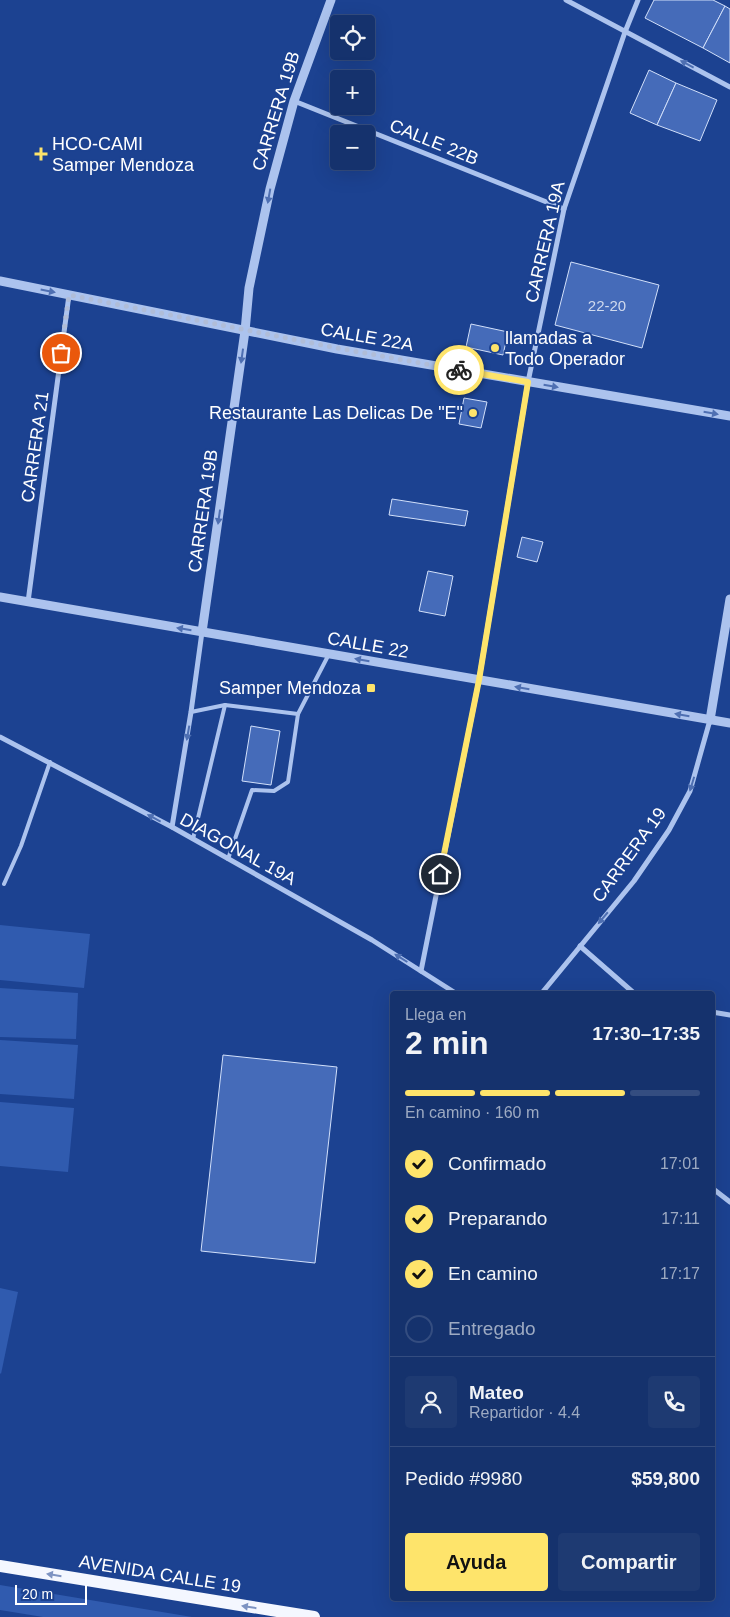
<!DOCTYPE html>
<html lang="es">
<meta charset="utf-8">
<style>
body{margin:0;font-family:Arial,sans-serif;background:#1e3a72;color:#f1f3f6;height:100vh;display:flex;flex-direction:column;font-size:19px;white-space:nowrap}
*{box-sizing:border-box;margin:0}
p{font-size:16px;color:#9daac2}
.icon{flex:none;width:28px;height:28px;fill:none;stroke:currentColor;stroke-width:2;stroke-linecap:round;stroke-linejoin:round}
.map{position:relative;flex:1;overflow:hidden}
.side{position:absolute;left:390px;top:991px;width:325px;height:610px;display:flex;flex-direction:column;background:#15326d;border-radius:5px;box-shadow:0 5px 20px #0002,0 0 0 1px #344d80}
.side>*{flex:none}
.fabs{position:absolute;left:330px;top:15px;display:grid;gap:10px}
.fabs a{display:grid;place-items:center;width:45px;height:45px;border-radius:5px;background:#15326d;box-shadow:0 5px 20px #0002,0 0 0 1px #344d80;font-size:25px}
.scale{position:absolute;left:15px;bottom:12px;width:72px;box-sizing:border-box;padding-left:5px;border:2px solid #fff;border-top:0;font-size:14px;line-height:18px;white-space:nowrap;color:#fff;-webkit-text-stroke:4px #1c4291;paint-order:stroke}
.pin{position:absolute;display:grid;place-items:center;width:42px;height:42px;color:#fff;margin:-21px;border:2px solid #fff;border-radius:50%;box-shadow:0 1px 5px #0007}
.courier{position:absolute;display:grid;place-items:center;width:50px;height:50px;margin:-25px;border:4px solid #fee46b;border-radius:50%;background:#fff;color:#222;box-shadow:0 1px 6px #0007}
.head em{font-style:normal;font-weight:800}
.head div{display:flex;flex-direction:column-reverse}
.head{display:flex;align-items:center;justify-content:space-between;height:85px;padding:0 15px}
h1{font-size:32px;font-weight:800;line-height:38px}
.bar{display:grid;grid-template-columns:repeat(4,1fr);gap:8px 5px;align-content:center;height:60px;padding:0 15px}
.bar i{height:6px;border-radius:4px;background:#344d80}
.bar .current{background:#fee46b}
.bar p{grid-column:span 4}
.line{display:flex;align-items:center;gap:12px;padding:0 15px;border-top:1px solid #344d80}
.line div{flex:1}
.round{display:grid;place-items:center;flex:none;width:52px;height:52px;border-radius:5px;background:#1e3a72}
ol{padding:0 15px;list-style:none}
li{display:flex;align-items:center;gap:15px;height:55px}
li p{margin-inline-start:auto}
li .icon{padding:5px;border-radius:50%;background:#fee46b;color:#111;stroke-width:4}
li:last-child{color:#9daac2}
li i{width:28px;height:28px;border:2px solid #344d80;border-radius:50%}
.action{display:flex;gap:10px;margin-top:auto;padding:10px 15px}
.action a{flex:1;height:58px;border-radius:5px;background:#fee46b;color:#111;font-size:20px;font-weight:800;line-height:58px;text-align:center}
.action a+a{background:#1e3a72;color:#f1f3f6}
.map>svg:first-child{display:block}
.green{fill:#305baf}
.building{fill:#456bb9;stroke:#d2e0fa}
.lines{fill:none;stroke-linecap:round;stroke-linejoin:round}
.service{stroke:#acc3ee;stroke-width:4}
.minor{stroke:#acc3ee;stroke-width:5}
.tertiary{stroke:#acc3ee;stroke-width:9}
.primary{stroke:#f4f7ff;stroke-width:12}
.oneway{fill:#4e6fb2}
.oneway2{fill:#7d93c2}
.done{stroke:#b0bdd8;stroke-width:5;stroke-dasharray:0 9}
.route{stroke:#fee46b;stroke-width:6}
.poi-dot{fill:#fee46b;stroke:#1c4291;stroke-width:2}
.labels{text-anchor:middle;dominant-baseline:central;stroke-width:4;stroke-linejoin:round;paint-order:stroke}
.number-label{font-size:15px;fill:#d0daee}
.street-label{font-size:18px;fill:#fff;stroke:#1c4291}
.poi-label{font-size:18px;fill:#fff;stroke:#1c4291;text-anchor:start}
</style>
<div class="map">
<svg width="730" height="1617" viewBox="0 0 730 1617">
<rect width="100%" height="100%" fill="#1c4291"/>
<g class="green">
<path d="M0,925L90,934L84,988L0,980Z"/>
<path d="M0,988L78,993L76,1039L0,1037Z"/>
<path d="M0,1040L78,1045L74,1099L0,1094Z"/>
<path d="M0,1102L74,1108L68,1172L0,1166Z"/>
<path d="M0,1288L18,1292L1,1374L0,1373Z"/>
<path d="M0,1585L192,1617H43L0,1610Z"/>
</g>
<g class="building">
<path d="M654,0H713L725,6L703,48L645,18Z"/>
<path d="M725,6L730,9V63L703,48Z"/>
<path d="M649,70L676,83L657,125L630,113Z"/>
<path d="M676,83L717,100L700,141L657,125Z"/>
<path d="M571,262L659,285L642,348L555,325Z"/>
<path d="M471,324L508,332L503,355L466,347Z"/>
<path d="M464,398L487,402L481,428L459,424Z"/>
<path d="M392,499L468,511L465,526L389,515Z"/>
<path d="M522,537L543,542L537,562L517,557Z"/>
<path d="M428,571L453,576L445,616L419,611Z"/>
<path d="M251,726L280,731L271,785L242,781Z"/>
<path d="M223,1055L337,1067L315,1263L201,1251Z"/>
</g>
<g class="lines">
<g class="service">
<path d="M191,712L225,705L298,714L288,782L274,791L252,790L228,859"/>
<path d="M298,714L329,654"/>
<path d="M193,839L225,705"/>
<path d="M4,884L21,846L50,762"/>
</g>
<g class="minor">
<path d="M566,0L730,87"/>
<path d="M294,101L564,209"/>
<path d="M28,602L69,295"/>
<path d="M0,737L172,827L372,940L457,994"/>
<path d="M172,827L191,712L202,632"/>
<path d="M580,946L635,994"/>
<path d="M421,971L479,680L528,382L564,209L625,32L638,0"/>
<path d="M541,994L634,881L669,830L690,791L710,720"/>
<path d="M712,1012L730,1015"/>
<path d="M712,1188L730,1202"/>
</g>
<g class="tertiary">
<path d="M0,281L337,349L730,416"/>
<path d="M0,597L730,723"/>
<path d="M202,632L245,331L249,288L270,189L294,101L331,0"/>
<path d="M710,720L730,599"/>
</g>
<path class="primary" d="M0,1566L314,1617"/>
</g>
<defs><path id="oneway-solid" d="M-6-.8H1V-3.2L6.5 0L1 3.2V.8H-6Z" transform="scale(1.25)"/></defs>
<g class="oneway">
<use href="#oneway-solid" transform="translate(687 64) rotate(-152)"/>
<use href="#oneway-solid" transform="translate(269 196) rotate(100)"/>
<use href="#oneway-solid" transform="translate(48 291) rotate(11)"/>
<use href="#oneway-solid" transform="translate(242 356) rotate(98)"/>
<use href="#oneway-solid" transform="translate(551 386) rotate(10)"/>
<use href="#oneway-solid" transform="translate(711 413) rotate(10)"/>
<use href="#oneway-solid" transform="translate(219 517) rotate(98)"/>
<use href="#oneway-solid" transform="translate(184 629) rotate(-171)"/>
<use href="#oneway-solid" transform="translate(362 660) rotate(-170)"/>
<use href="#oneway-solid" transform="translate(522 688) rotate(-170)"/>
<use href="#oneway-solid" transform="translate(682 715) rotate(-170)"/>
<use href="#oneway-solid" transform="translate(188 733) rotate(100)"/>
<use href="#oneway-solid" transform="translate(692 784) rotate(107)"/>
<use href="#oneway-solid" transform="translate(154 818) rotate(-152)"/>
<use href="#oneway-solid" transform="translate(603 918) rotate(130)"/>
<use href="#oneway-solid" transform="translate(401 958) rotate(-148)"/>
</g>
<g class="oneway2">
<use href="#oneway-solid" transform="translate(54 1575) rotate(-171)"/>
<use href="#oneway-solid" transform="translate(249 1607) rotate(-171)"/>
</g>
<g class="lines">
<path class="done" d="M61,353L69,295L337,348L459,370"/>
<path class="route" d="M440,874L479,680L528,382L459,370"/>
</g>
<g class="poi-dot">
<path d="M38.5 146.5h5v5h5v5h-5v5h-5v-5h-5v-5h5z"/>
<circle cx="495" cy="348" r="5"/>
<circle cx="473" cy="413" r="5"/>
<rect x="366" y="683" width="10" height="10" rx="2.5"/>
</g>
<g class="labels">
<g class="number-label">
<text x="607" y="305">22-20</text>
</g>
<g class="street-label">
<text transform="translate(276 111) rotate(-73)">CARRERA 19B</text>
<text transform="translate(434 142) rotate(22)">CALLE 22B</text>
<text transform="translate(545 242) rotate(-77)">CARRERA 19A</text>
<text transform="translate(367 337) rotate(10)">CALLE 22A</text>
<text transform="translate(35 447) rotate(-82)">CARRERA 21</text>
<text transform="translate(203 511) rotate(-82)">CARRERA 19B</text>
<text transform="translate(368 645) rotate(10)">CALLE 22</text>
<text transform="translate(238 849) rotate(29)">DIAGONAL 19A</text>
<text transform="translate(629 855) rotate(-54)">CARRERA 19</text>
<text transform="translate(160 1574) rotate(9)">AVENIDA CALLE 19</text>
</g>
<g class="poi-label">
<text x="52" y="144">HCO-CAMI<tspan x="52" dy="21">Samper Mendoza</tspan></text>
<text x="505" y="338">llamadas a<tspan x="505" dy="21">Todo Operador</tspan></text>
<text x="463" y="413" text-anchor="end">Restaurante Las Delicas De "E"</text>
<text x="361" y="688" text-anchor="end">Samper Mendoza</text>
</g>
</g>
</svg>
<div class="fabs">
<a><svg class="icon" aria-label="locate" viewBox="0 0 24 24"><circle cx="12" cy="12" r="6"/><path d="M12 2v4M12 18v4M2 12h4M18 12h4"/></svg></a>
<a>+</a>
<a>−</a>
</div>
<div class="scale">20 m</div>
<div class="pin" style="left:61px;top:353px;background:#ea580c"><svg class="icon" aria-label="bag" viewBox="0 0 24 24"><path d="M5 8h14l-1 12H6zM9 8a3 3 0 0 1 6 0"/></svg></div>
<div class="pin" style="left:440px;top:874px;background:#1f2937"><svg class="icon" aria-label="home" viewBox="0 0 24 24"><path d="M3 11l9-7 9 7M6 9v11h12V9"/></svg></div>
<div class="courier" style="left:459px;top:370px"><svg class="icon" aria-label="bike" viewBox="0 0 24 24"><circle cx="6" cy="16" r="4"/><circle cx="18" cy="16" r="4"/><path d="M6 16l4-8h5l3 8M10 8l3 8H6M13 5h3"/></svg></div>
<section class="side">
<div class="head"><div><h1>2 min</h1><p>Llega en</p></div><em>17:30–17:35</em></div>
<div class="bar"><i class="current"></i><i class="current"></i><i class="current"></i><i></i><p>En camino · 160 m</p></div>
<ol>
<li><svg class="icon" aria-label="check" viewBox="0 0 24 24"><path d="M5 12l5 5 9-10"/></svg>Confirmado<p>17:01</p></li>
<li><svg class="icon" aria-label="check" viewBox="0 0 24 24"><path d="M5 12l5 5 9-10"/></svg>Preparando<p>17:11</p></li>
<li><svg class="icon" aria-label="check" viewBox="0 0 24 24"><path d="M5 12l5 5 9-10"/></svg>En camino<p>17:17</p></li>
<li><i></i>Entregado</li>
</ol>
<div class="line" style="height:90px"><a class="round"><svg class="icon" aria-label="person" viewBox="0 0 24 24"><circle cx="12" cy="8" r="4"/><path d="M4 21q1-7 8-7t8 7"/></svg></a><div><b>Mateo</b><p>Repartidor · 4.4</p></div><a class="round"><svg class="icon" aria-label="phone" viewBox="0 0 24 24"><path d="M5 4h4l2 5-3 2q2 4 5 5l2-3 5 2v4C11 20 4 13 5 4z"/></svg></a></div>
<div class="line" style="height:65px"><div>Pedido #9980</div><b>$59,800</b></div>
<div class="action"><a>Ayuda</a><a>Compartir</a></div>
</section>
</div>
